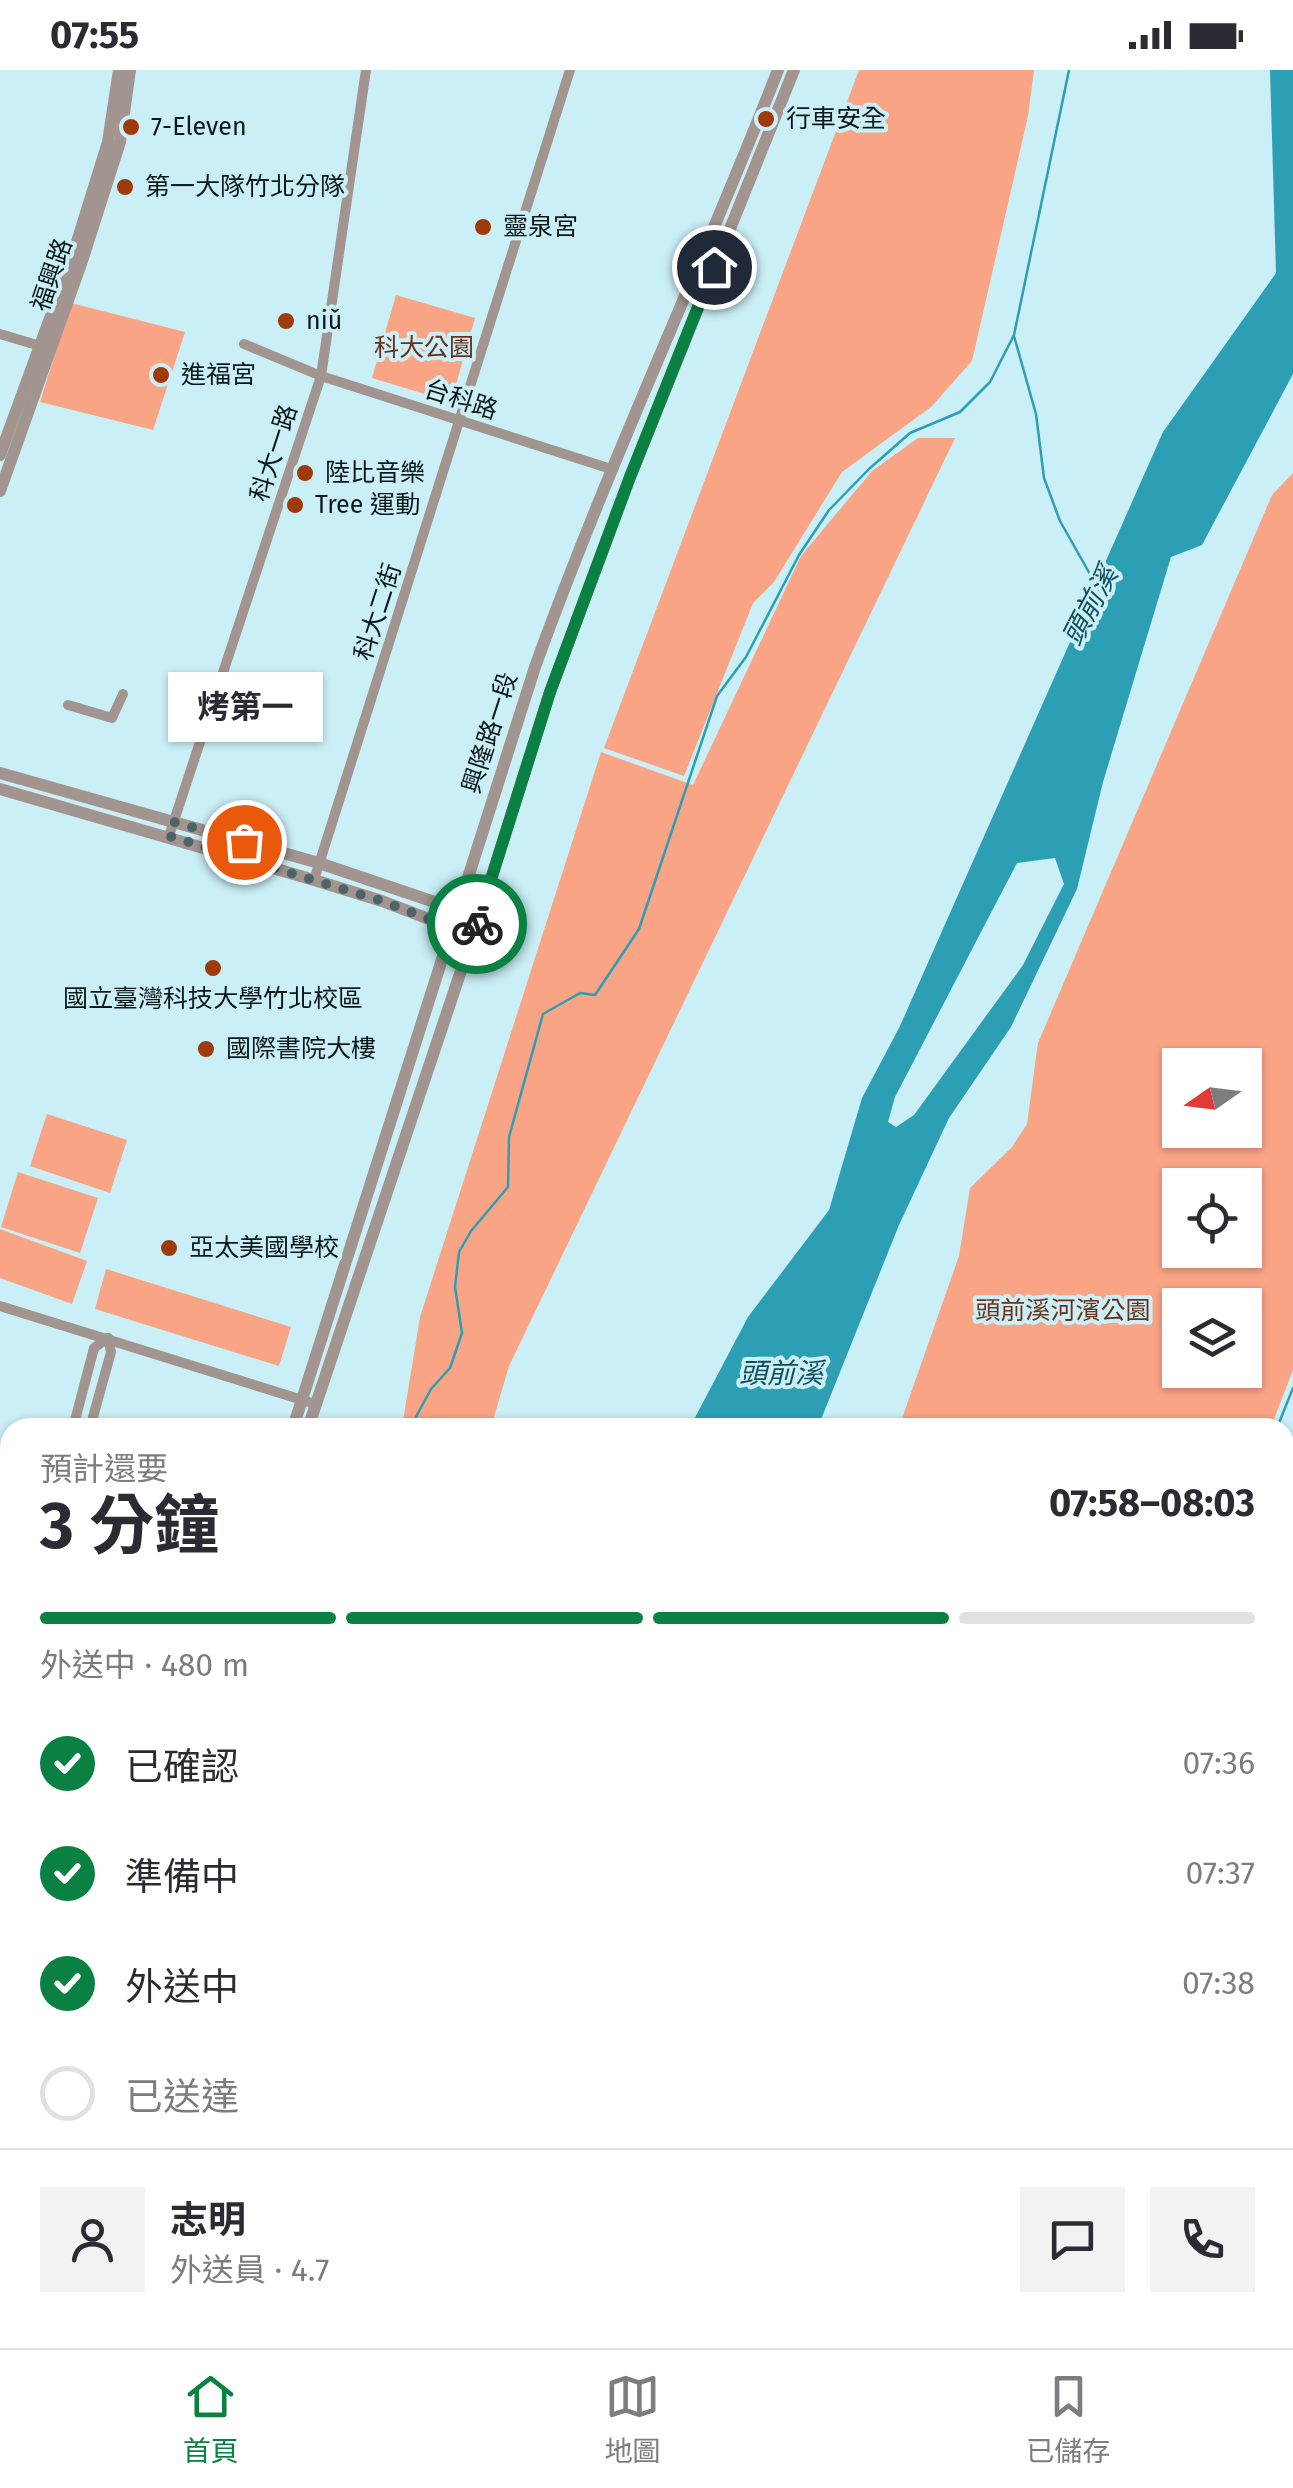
<!DOCTYPE html>
<html lang="zh-TW">
<meta charset="utf-8">
<style>
body{margin:0;font-family:"Fira Sans","Noto Sans TC",sans-serif;background:#f2f2f3;color:#2b2b33;height:100vh;display:flex;flex-direction:column;font-size:38px;white-space:nowrap}
*{box-sizing:border-box;margin:0}
p{font-size:32px;color:#7c7c81}
.icon{flex:none;width:55px;height:55px;fill:none;stroke:currentColor;stroke-width:2;stroke-linecap:round;stroke-linejoin:round}
.map{position:relative;flex:1;overflow:hidden}
.drawer{position:absolute;left:0px;top:1348px;width:1295px;height:932px;display:flex;flex-direction:column;background:#fff;border-radius:30px 30px 0 0;box-shadow:0 2px 8px #0004}
.drawer>*{flex:none}
.needle{width:65px;rotate:256deg}
.tools{position:absolute;left:1162px;top:978px;display:grid;gap:20px}
.tools a{display:grid;place-items:center;width:100px;height:100px;border-radius:0px;background:#fff;box-shadow:0 2px 8px #0004;font-size:50px}
.pin{position:absolute;display:grid;place-items:center;width:85px;height:85px;color:#fff;margin:-42px;border:5px solid #fff;border-radius:50%;box-shadow:0 2px 10px #0007}
.courier{position:absolute;display:grid;place-items:center;width:100px;height:100px;margin:-50px;border:8px solid #0b8043;border-radius:50%;background:#fff;color:#222;box-shadow:0 2px 12px #0007}
.bubble{position:absolute;height:70px;border-radius:0px;background:#fff;box-shadow:0 2px 8px #0004;font-size:32px;font-weight:700;line-height:70px;text-align:center}
.summary em{font-style:normal;font-weight:700}
.summary div{display:flex;flex-direction:column-reverse}
.summary{display:flex;align-items:center;justify-content:space-between;height:170px;padding:0 40px}
h1{font-size:65px;font-weight:700;line-height:75px}
.bar{display:grid;grid-template-columns:repeat(4,1fr);gap:15px 10px;align-content:center;height:120px;padding:0 40px}
.bar i{height:12px;border-radius:8px;background:#e1e1e2}
.bar .current{background:#0b8043}
.bar p{grid-column:span 4}
.line{display:flex;align-items:center;gap:25px;padding:0 40px;border-top:2px solid #e1e1e2}
.line div{flex:1}
.round{display:grid;place-items:center;flex:none;width:105px;height:105px;border-radius:0px;background:#f2f2f3}
ol{padding:0 40px;list-style:none}
li{display:flex;align-items:center;gap:30px;height:110px}
li p{margin-inline-start:auto}
li .icon{padding:10px;border-radius:50%;background:#0b8043;color:#fff;stroke-width:4}
li:last-child{color:#7c7c81}
li i{width:55px;height:55px;border:5px solid #e1e1e2;border-radius:50%}
.status{display:flex;justify-content:space-between;align-items:center;height:70px;padding:0 50px;background:#fff;direction:ltr}
.status svg{height:28px;fill:currentColor}
.menu{display:flex;justify-content:space-around;align-items:center;height:140px;border-top:2px solid #e1e1e2;background:#fff;font-size:28px;color:#7c7c81}
.menu a{display:grid;justify-items:center;gap:5px}
.menu .current{color:#0b8043}
.map>svg:first-child{display:block}
.green{fill:#f9a485;fill-rule:evenodd}
.water{fill:#2d9fb5;fill-rule:evenodd}
.lines{fill:none;stroke-linecap:round;stroke-linejoin:round}
.stream{stroke:#2d9fb5;stroke-width:2.5}
.minor{stroke:#a29590;stroke-width:10}
.tertiary{stroke:#a29590;stroke-width:12}
.primary{stroke:#685249;stroke-width:18}
.trunk{stroke:#5e463d;stroke-width:18}
.rail-casing{stroke:#43565b;stroke-width:6}
.rail{stroke:#cbeff7;stroke-width:2.5;stroke-dasharray:8;stroke-linecap:butt}
.trunk-bridge{stroke:#5e463d;stroke-width:18}
.done{stroke:#4e6367;stroke-width:10;stroke-dasharray:0 18}
.route{stroke:#0b8043;stroke-width:12}
.poi-dot{fill:#9f3a0a;stroke:#cbeff7;stroke-width:4}
.labels{text-anchor:middle;dominant-baseline:central;stroke-width:8;stroke-linejoin:round;paint-order:stroke}
.poi-label{font-size:25px;fill:#0a171a;stroke:#cbeff7;text-anchor:start}
.street-label{font-size:25px;fill:#0a171a;stroke:#cbeff7}
.park-label{font-size:25px;fill:#6d3018;stroke:#cbeff7}
.water-label{font-size:28px;font-style:italic;fill:#0f4f5b;stroke:#cbeff7}
</style>
<div class="status"><b>07:55</b><svg viewBox="0 0 49 12"><path d="M0 12V9h3v3zM5 12V6h3v6zM10 12V3h3v9zM15 12V0h3v12zM26 1h20v11H26zM47 4h2v5h-2z"/></svg></div>
<div class="map">
<svg width="1293" height="2278" viewBox="0 0 1293 2278">
<rect width="100%" height="100%" fill="#cbeff7"/>
<g class="green">
<path d="M859,0H1034L1028,46L972,291L931,337L842,402L774,512L753,533L684,706L604,678Z"/>
<path d="M396,225L475,248L451,332L372,308Z"/>
<path d="M71,233L185,262L153,360L40,332Z"/>
<path d="M918,368H955L509,1296L491,1357H402L420,1247L601,682L693,715L801,486L872,401Z"/>
<path d="M1293,403V1300L1271,1357H899L959,1186L970,1118L1012,1077L1027,1054L1038,973L1272,425ZM1180,995H1245V1060H1180ZM1180,1115H1245V1180H1180ZM1180,1235H1245V1300H1180Z"/>
<path d="M47,1044L127,1070L110,1123L30,1096Z"/>
<path d="M18,1102L98,1128L80,1183L1,1157Z"/>
<path d="M0,1159L87,1191L72,1234L0,1208Z"/>
<path d="M106,1199L291,1257L279,1296L95,1239Z"/>
</g>
<path class="water" d="M1270,0H1293V304L1202,475L1171,487L1103,712L1077,819L1011,957L949,1048L899,1155L818,1357H690L748,1247L829,1140L862,1028L900,956L1163,362L1276,203ZM1055,788L1064,814L1023,895L914,1045L896,1057L888,1052L895,1027L1017,793Z"/>
<g class="lines">
<g class="stream">
<path d="M1014,266L1036,344L1044,408L1060,451L1095,513"/>
<path d="M410,1358L431,1319L450,1298L462,1263L455,1217L459,1182L471,1161L508,1117L509,1067L543,944L580,923L595,925L639,859L717,626L746,587L799,485L829,440L869,399L910,363L960,342L990,312L1014,265L1069,0"/>
<path d="M1277,1358L1293,1318"/>
<path d="M1285,1795L1293,1780"/>
</g>
<g class="minor">
<path d="M0,264L47,278"/>
<path d="M244,274L321,306L611,399"/>
<path d="M68,635L112,648L123,624"/>
<path d="M169,766L321,306L366,0"/>
<path d="M314,810L570,0"/>
<path d="M0,1236L309,1332"/>
<path d="M73,1358L94,1278L108,1268"/>
<path d="M90,1358L111,1282L108,1268"/>
<path d="M1285,1531L1293,1503"/>
<path d="M0,1624L10,1587"/>
<path d="M0,1679L10,1642"/>
<path d="M1285,1684L1293,1685"/>
<path d="M0,1974L10,1973"/>
<path d="M925,2270L926,2278"/>
</g>
<g class="tertiary">
<path d="M0,385L72,188L108,72L119,0"/>
<path d="M0,421L82,191L120,72L130,0"/>
<path d="M0,703L319,793L479,847"/>
<path d="M0,719L314,810L382,831L473,866"/>
<path d="M293,1358L535,597C608,395 700,200 778,0"/>
<path d="M308,1358L479,847L550,622L630,407L794,0"/>
<path d="M0,1747L10,1749"/>
</g>
<g class="primary">
<path d="M0,2249H10"/>
<path d="M0,2267L10,2268"/>
<path d="M87,2270H97"/>
<path d="M200,2270L792,2278"/>
<path d="M1187,2270L1230,2278"/>
</g>
<g class="trunk">
<path d="M1285,1436L1293,1411"/>
<path d="M1285,1480L1293,1456"/>
<path d="M498,2275L534,2278"/>
<path d="M1049,2278L1051,2270"/>
<path d="M1101,2278L1103,2270"/>
</g>
<g class="rail-casing">
<g id="rail">
<path d="M0,1850L10,1852"/>
<path d="M1285,2006L1293,2009"/>
</g>
</g>
<use href="#rail" class="rail"/>
<path class="trunk-bridge" d="M1076,2278L1078,2270"/>
</g>
<g class="lines">
<path class="done" d="M244,772L174,752L169,766L382,831L473,866L477,854"/>
<path class="route" d="M477,854L550,622L630,407L714,197"/>
</g>
<g class="poi-dot">
<circle cx="766" cy="49" r="10"/>
<circle cx="131" cy="57" r="10"/>
<circle cx="125" cy="117" r="10"/>
<circle cx="483" cy="157" r="10"/>
<circle cx="286" cy="251" r="10"/>
<circle cx="161" cy="305" r="10"/>
<circle cx="305" cy="403" r="10"/>
<circle cx="295" cy="435" r="10"/>
<circle cx="213" cy="898" r="10"/>
<circle cx="206" cy="979" r="10"/>
<circle cx="169" cy="1178" r="10"/>
</g>
<g class="labels">
<g class="poi-label">
<text x="786" y="49">行車安全</text>
<text x="151" y="57">7-Eleven</text>
<text x="145" y="117">第一大隊竹北分隊</text>
<text x="503" y="157">靈泉宮</text>
<text x="306" y="251">niǔ</text>
<text x="181" y="305">進福宮</text>
<text x="325" y="403">陸比音樂</text>
<text x="315" y="435">Tree 運動</text>
<text x="213" y="929" text-anchor="middle">國立臺灣科技大學竹北校區</text>
<text x="226" y="979">國際書院大樓</text>
<text x="189" y="1178">亞太美國學校</text>
</g>
<g class="street-label">
<text transform="translate(52 205) rotate(-71)">福興路</text>
<text transform="translate(461 330) rotate(18)">台科路</text>
<text transform="translate(274 383) rotate(-72)">科大一路</text>
<text transform="translate(378 542) rotate(-72)">科大二街</text>
<text transform="translate(490 663) rotate(-72)">興隆路一段</text>
</g>
<g class="park-label">
<text x="424" y="278">科大公園</text>
<text x="1063" y="1241">頭前溪河濱公園</text>
</g>
<g class="water-label">
<text transform="translate(1090 536) rotate(-62)">頭前溪</text>
<text x="781" y="1303">頭前溪</text>
</g>
</g>
</svg>
<div class="tools">
<a><svg class="needle" viewBox="-14 -14 28 28"><path d="M0-13l5 13h-10z" fill="#e53935"/><path d="M0 13l5-13h-10z" fill="#7c7c81"/></svg></a>
<a><svg class="icon" aria-label="locate" viewBox="0 0 24 24"><circle cx="12" cy="12" r="6"/><path d="M12 2v4M12 18v4M2 12h4M18 12h4"/></svg></a>
<a><svg class="icon" aria-label="layers" viewBox="0 0 24 24"><path d="M12 4l9 5-9 5-9-5zM3 14l9 5 9-5"/></svg></a>
</div>
<div class="pin" style="left:244px;top:772px;background:#ea580c"><svg class="icon" aria-label="bag" viewBox="0 0 24 24"><path d="M5 8h14l-1 12H6zM9 8a3 3 0 0 1 6 0"/></svg></div>
<div class="pin" style="left:714px;top:197px;background:#1f2937"><svg class="icon" aria-label="home" viewBox="0 0 24 24"><path d="M3 11l9-7 9 7M6 9v11h12V9"/></svg></div>
<div class="courier" style="left:477px;top:854px"><svg class="icon" aria-label="bike" viewBox="0 0 24 24"><circle cx="6" cy="16" r="4"/><circle cx="18" cy="16" r="4"/><path d="M6 16l4-8h5l3 8M10 8l3 8H6M13 5h3"/></svg></div>
<div class="bubble" style="left:168px;top:602px;width:155px">烤第一</div>
<section class="drawer">
<div class="summary"><div><h1>3 分鐘</h1><p>預計還要</p></div><em>07:58–08:03</em></div>
<div class="bar"><i class="current"></i><i class="current"></i><i class="current"></i><i></i><p>外送中 · 480 m</p></div>
<ol>
<li><svg class="icon" aria-label="check" viewBox="0 0 24 24"><path d="M5 12l5 5 9-10"/></svg>已確認<p>07:36</p></li>
<li><svg class="icon" aria-label="check" viewBox="0 0 24 24"><path d="M5 12l5 5 9-10"/></svg>準備中<p>07:37</p></li>
<li><svg class="icon" aria-label="check" viewBox="0 0 24 24"><path d="M5 12l5 5 9-10"/></svg>外送中<p>07:38</p></li>
<li><i></i>已送達</li>
</ol>
<div class="line" style="height:180px"><a class="round"><svg class="icon" aria-label="person" viewBox="0 0 24 24"><circle cx="12" cy="8" r="4"/><path d="M4 21q1-7 8-7t8 7"/></svg></a><div><b>志明</b><p>外送員 · 4.7</p></div><a class="round"><svg class="icon" aria-label="chat" viewBox="0 0 24 24"><path d="M4 5h16v11H9l-5 4z"/></svg></a><a class="round"><svg class="icon" aria-label="phone" viewBox="0 0 24 24"><path d="M5 4h4l2 5-3 2q2 4 5 5l2-3 5 2v4C11 20 4 13 5 4z"/></svg></a></div>
</section>
</div>
<nav class="menu">
<a class="current"><svg class="icon" aria-label="home" viewBox="0 0 24 24"><path d="M3 11l9-7 9 7M6 9v11h12V9"/></svg>首頁</a>
<a><svg class="icon" aria-label="map" viewBox="0 0 24 24"><path d="M3 6l6-2 6 2 6-2v14l-6 2-6-2-6 2zM9 4v14M15 6v14"/></svg>地圖</a>
<a><svg class="icon" aria-label="saved" viewBox="0 0 24 24"><path d="M7 4h10v16l-5-4-5 4z"/></svg>已儲存</a>
</nav>
